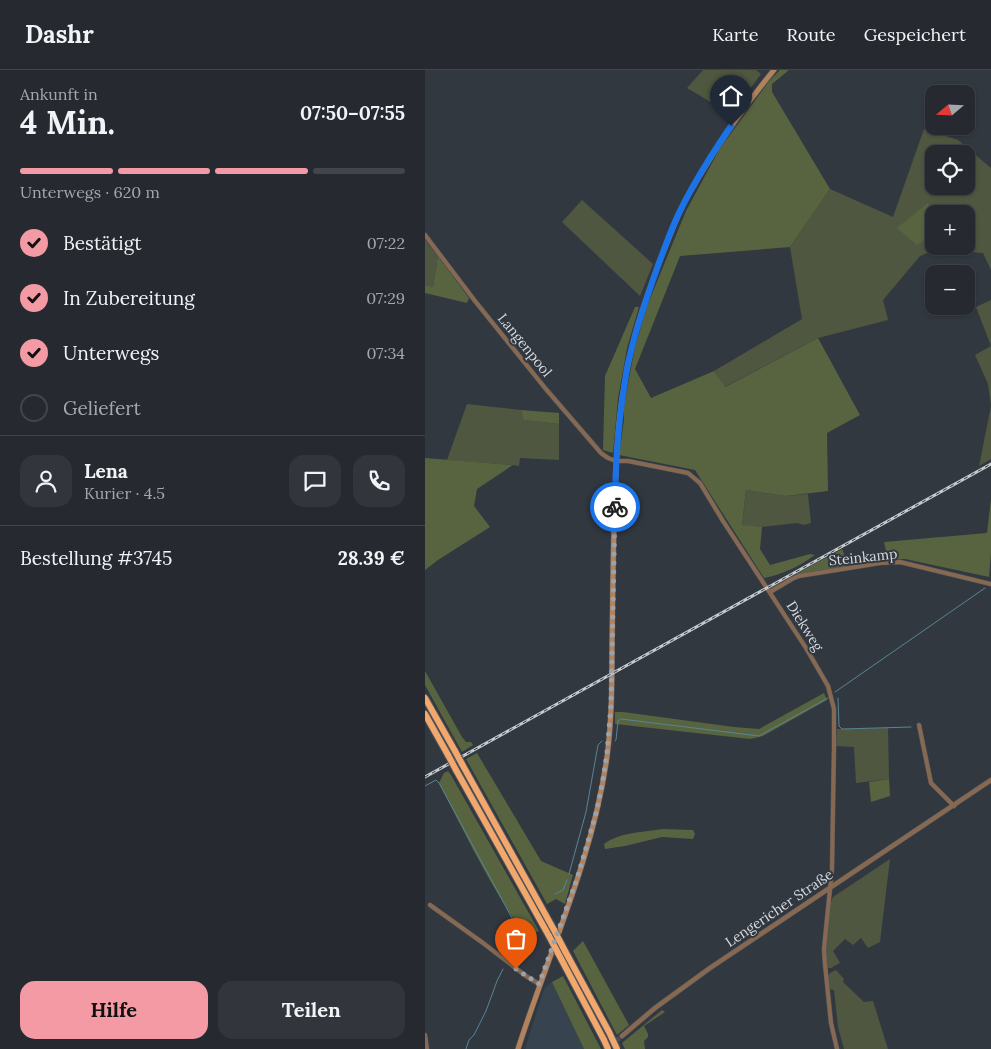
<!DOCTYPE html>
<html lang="de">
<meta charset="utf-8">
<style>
body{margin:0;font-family:Lora,serif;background:#32363c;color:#f1f3f6;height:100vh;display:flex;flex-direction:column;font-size:19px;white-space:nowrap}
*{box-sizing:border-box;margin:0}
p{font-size:16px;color:#a4a7ab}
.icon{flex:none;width:28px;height:28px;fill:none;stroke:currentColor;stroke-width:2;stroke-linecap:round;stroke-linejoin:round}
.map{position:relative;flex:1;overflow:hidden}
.details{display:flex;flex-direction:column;background:#262a30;width:425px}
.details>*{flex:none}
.needle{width:32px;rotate:251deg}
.buttons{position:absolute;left:500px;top:15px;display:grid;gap:10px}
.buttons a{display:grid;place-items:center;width:50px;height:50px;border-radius:10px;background:#262a30;box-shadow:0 1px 4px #0004,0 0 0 1px #42464c;font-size:25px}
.pin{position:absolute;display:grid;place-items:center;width:42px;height:42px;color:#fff;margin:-51px -21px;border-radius:50% 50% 50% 0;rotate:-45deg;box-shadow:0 0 5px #0007}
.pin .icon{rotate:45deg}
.courier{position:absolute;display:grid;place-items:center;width:50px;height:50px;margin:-25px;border:4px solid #1a73e8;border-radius:50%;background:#fff;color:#222;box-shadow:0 1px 6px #0007}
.head em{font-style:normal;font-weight:700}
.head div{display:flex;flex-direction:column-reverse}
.head{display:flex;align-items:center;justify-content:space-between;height:85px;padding:0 20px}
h1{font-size:32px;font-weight:700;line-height:38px}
.bar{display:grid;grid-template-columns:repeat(4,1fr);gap:8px 5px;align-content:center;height:60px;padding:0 20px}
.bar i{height:6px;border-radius:4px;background:#42464c}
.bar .selected{background:#f49aa4}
.bar p{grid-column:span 4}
.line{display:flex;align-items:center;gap:12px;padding:0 20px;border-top:1px solid #42464c}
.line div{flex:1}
.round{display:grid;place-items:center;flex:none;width:52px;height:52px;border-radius:15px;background:#32363c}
ol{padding:0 20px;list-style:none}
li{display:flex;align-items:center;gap:15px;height:55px}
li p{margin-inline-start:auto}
li .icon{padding:5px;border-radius:50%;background:#f49aa4;color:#111;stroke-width:4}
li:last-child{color:#a4a7ab}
li i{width:28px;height:28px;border:2px solid #42464c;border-radius:50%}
.button{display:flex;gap:10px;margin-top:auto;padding:10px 20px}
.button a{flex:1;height:58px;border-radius:15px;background:#f49aa4;color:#111;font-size:20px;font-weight:700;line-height:58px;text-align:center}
.button a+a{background:#32363c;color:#f1f3f6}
header{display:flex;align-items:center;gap:30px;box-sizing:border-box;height:70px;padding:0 25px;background:#262a30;border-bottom:1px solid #42464c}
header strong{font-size:24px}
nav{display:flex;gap:28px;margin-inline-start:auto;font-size:18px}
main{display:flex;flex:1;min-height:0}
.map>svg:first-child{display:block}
.built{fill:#384350}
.green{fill:#4f5740;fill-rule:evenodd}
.forest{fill:#586440}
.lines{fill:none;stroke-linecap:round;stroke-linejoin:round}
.stream{stroke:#578595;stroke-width:1}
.tertiary-tunnel{stroke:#4b5058;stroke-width:4.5;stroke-dasharray:4.5 2;stroke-linecap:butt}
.minor-casing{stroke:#50555d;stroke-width:5}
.tertiary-casing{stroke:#50555d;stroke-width:5.5}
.secondary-casing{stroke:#50555d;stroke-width:6}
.motorway-casing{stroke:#50555d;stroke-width:8}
.minor{stroke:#876851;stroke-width:4}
.tertiary{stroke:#876851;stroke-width:4.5}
.secondary{stroke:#b2825d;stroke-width:5}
.motorway{stroke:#f2a76c;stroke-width:6}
.rail-casing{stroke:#c6cacf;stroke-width:3}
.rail{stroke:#323840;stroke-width:1;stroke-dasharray:4;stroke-linecap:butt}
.motorway-bridge-casing{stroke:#50555d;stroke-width:8;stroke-linecap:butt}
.motorway-bridge{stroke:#f2a76c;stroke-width:6}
.done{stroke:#9da2a8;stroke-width:5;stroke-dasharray:0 9}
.route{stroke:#1a73e8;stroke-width:6}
.labels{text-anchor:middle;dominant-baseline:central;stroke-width:4;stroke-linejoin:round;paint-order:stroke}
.street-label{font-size:14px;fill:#d7dbe0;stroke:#323840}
</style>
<header>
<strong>Dashr</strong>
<nav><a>Karte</a><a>Route</a><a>Gespeichert</a></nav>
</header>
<main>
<section class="details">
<div class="head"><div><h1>4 Min.</h1><p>Ankunft in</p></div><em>07:50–07:55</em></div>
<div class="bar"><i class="selected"></i><i class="selected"></i><i class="selected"></i><i></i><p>Unterwegs · 620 m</p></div>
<ol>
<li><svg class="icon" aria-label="check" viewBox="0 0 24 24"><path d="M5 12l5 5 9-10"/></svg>Bestätigt<p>07:22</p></li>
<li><svg class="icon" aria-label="check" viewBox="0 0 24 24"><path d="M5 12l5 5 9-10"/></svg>In Zubereitung<p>07:29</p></li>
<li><svg class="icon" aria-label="check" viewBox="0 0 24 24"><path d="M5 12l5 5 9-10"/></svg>Unterwegs<p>07:34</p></li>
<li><i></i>Geliefert</li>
</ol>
<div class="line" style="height:90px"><a class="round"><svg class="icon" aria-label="person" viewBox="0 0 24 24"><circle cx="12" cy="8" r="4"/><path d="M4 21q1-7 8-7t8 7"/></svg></a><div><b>Lena</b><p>Kurier · 4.5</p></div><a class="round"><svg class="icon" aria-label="chat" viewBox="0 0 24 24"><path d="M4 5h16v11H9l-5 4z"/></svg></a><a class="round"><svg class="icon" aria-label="phone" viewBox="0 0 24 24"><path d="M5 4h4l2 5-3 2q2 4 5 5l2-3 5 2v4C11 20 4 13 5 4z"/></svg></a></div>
<div class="line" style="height:65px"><div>Bestellung #3745</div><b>28.39 €</b></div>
<div class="button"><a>Hilfe</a><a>Teilen</a></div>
</section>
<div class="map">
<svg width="566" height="979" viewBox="0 0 566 979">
<rect width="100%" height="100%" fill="#323840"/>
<path class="built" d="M127,912L159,979H100L119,919Z"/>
<g class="green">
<path d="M278,0H331L336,4L306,44L262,18Z"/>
<path d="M499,59L533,70L566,98V200L558,183L546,182L542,169H541V144H509V176H521L495,186L458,230L463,250L393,268L299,317L289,301L377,249L365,177L405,119L468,147ZM509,84H541V116H509Z"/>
<path d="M157,130L228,194L215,226L137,152Z"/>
<path d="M0,170L13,186L8,217L0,215Z"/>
<path d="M566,230V276L551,237Z"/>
<path d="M566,276V389L554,396L566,336L563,314L550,285Z"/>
<path d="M42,334L96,340L100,350L134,354V390L95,388L94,396L88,395L22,390Z"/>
<path d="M321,420L361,426L383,424L386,453L379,455L372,453L337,457L317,456Z"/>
<path d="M463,658L464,709L431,713L429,677L411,676L412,659Z"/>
<path d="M465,789L455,872L443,878L436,868L428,875L420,869L408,881L415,893L406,898H403C397,885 404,848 406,832L408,827Z"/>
<path d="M411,900L419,909L418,912L439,932L448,931L463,979H419L413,957L409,920L404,919L403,906L405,903Z"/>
</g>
<g class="forest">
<path d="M355,0H364L347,14V22L405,119L365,177L255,186L210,299L226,328L289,301L300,317L393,268L435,345L402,363L403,421L361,426L321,420L317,455L337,457L335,479L345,495L385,484L390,485C376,495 357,505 339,508L270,400L194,385L199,350V335L210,277L222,236L261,141L294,80L344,11Z"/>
<path d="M503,133L509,154V163L492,175L472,158Z"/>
<path d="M13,186L44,228L42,233L0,223V215L8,217Z"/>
<path d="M210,237H214L202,278L198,301L193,328L188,383L178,380L180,306Z"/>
<path d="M96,340L134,343V354L99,350Z"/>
<path d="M0,388L88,395L52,419L49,436L65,457L13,490L0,500Z"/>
<path d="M566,429V482L564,507L480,489L463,490L459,472L562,463Z"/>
<path d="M417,479L424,497L375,504L366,506L346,519L345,518Z"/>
<path d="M0,601L37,667L41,672H46L48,675L37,682L0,615Z"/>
<path d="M399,623L402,630L338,666L325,669L190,654V642H198L309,657L334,659Z"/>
<path d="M52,683L116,791L148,805L140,834L131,829L122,834L41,689Z"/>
<path d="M23,701L26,705L114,861L101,866C66,819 41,765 14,713L19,703Z"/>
<path d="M464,709L465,726L446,732L444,712Z"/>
<path d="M238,759L268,760L270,764L268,769L237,767L200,776L180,779L179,774C195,762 219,762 238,759Z"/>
<path d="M158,871L204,955L192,965L148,881Z"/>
<path d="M138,906L176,979H159L127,912Z"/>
<path d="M237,940L240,942L219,956L223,964V967L219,971L220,979H200L197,973Z"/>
</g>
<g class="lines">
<g class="stream">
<path d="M410,622L560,518"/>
<path d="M413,628L414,656L417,659L486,657"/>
<path d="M190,671L191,670L193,651L196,649L334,666L403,628"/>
<path d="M0,716L11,710L14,713L94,861L96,867L98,876L91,891"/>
<path d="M144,804L161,742L173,675L177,671"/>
<path d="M130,824L138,820L142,810"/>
<path d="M41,979L44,970L49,965L61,941L72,911L78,899"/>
</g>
<path class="tertiary-tunnel" d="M181,979L197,966"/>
<g class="minor-casing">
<g id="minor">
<path d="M0,165L50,231L120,318L176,383L183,388L191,391H203L263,403L275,413L298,451L381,578L403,616L409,639V676L407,799L399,879L400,894L406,953L412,979"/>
<path d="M345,522L367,509L374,506L455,493L475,492L566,514"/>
<path d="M494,655L506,713L529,736"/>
<path d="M5,835L58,873L101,906L114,914"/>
<path d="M0,965L2,979"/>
</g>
</g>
<g class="tertiary-casing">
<path id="tertiary" d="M197,966L230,938L285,898L566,710"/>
</g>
<g class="secondary-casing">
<path id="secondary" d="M93,979C124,882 168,788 182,687C187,649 187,611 187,573C188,516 188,459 191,402C192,357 198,312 209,269C215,244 225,219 233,195C241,176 248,156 257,137C261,128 267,119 272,110C295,71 320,35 349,0"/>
</g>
<g class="motorway-casing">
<g id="motorway">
<path d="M0,628L30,681"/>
<path d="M0,644L23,685"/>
<path d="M37,694L129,860"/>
<path d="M31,700L124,866"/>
<path d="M140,881L184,962"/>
<path d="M133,883L179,970"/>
</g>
</g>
<use href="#minor" class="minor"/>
<use href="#tertiary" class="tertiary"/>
<use href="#secondary" class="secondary"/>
<use href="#motorway" class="motorway"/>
<g class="rail-casing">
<path id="rail" d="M0,707L566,394"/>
</g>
<use href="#rail" class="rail"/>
<g class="motorway-bridge-casing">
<g id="motorway-bridge">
<path d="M30,681L37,694"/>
<path d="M23,685L31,700"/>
<path d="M129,860L140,881"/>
<path d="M124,866L133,883"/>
<path d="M184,962L192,979"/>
<path d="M179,970L183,979"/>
</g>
</g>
<use href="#motorway-bridge" class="motorway-bridge"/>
</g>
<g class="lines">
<path class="done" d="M91,899L114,914L152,809L172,740L178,709L182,683L186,635L190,437"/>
<path class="route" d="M190,437C190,390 194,344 202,298C209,263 221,229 233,196C240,176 247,156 257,137C271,109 288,82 306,56"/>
</g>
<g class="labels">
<g class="street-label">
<text transform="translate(100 275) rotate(51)">Langenpool</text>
<text transform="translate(438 487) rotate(-6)">Steinkamp</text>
<text transform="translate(380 556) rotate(58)">Diekweg</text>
<text transform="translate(354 838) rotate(-34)">Lengericher Straße</text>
</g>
</g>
</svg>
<div class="buttons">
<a><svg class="needle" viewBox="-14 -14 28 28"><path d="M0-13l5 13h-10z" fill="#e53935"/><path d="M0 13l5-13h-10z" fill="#a4a7ab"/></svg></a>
<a><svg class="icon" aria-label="locate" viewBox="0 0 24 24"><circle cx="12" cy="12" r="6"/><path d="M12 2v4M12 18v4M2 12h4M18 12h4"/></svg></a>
<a>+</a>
<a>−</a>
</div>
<div class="pin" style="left:91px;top:899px;background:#ea580c"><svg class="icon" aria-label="bag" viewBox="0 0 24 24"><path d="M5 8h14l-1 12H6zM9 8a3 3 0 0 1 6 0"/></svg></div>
<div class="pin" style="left:306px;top:56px;background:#1f2937"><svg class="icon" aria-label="home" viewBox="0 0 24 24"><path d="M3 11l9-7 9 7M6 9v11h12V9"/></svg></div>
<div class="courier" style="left:190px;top:437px"><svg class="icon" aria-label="bike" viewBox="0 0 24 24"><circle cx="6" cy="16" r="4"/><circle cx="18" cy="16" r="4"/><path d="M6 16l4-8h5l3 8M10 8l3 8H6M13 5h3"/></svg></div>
</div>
</main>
